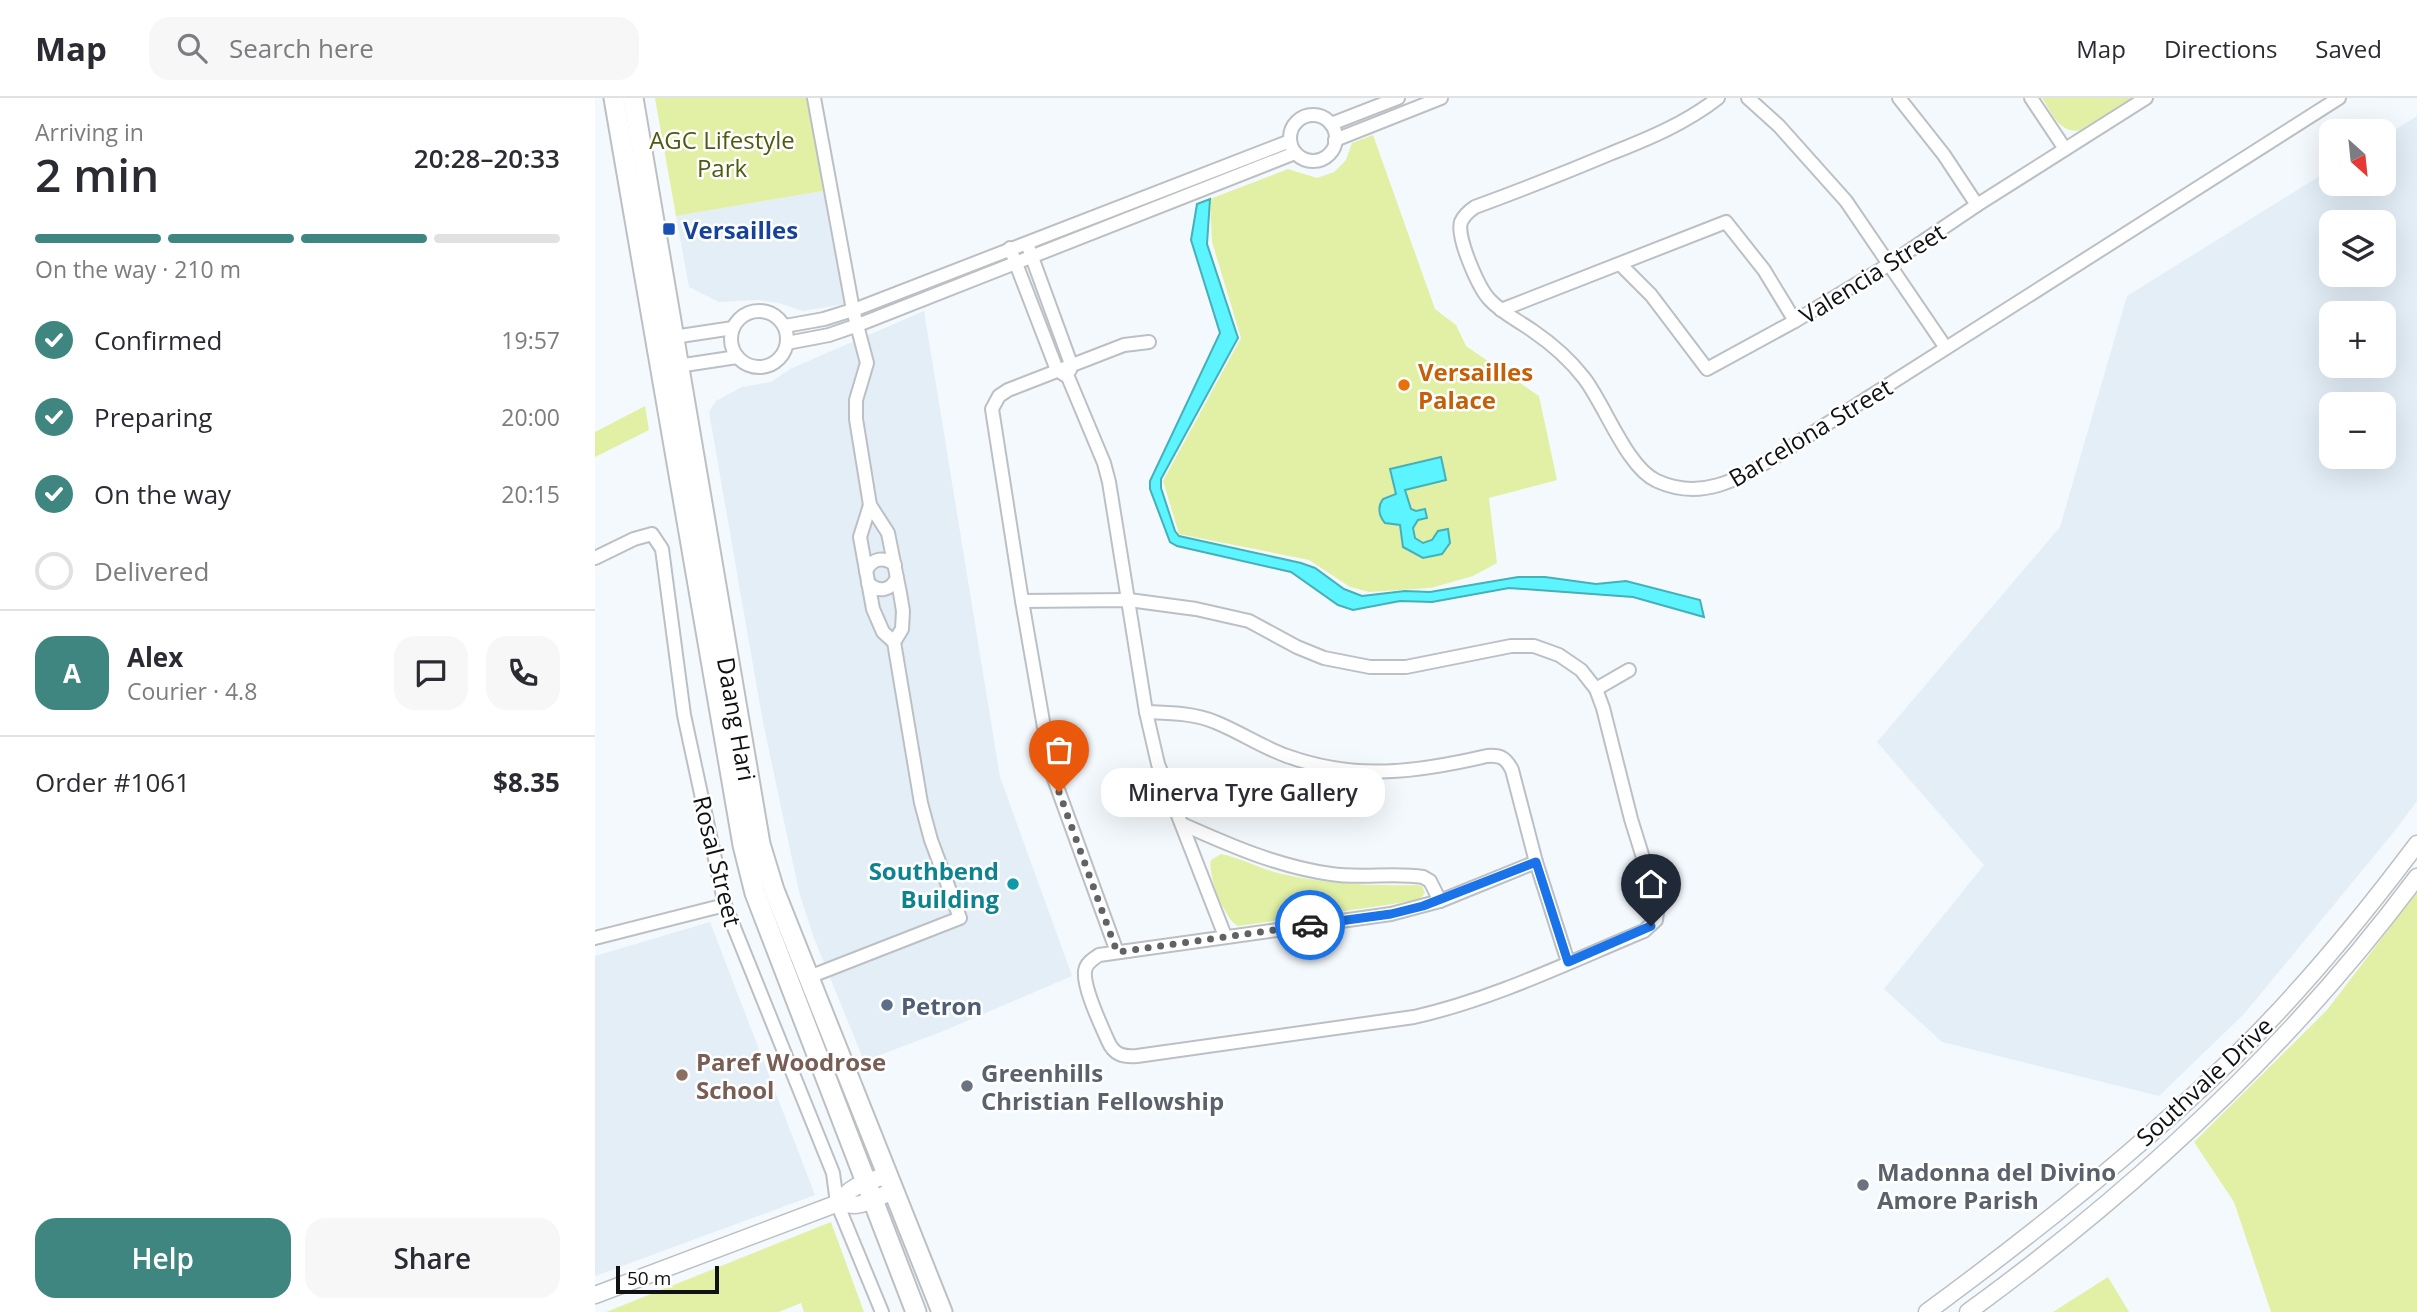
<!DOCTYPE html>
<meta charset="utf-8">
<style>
body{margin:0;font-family:"Open Sans",sans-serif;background:#f7f7f7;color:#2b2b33;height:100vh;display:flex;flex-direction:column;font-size:26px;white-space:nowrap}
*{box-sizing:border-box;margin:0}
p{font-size:23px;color:#7c7c81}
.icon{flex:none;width:38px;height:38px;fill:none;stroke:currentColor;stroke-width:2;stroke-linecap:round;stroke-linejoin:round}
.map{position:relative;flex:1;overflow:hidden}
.panel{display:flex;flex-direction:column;background:#fff;width:595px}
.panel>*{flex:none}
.needle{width:46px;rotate:153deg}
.tools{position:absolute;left:1724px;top:21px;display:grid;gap:14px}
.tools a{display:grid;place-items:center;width:77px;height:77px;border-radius:14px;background:#fff;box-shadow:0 7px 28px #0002;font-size:35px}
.scale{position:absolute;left:21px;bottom:18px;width:103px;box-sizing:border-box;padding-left:7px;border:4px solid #101113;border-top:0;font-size:19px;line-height:24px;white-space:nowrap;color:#101113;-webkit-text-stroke:5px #fff;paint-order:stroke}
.pin{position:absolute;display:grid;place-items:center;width:60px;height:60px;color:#fff;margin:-72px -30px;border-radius:50% 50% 50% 0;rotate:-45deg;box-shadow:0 0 7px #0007}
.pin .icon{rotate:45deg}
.courier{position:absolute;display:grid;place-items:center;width:70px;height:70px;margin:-35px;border:5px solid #1a73e8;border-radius:50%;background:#fff;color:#222;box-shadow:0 2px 9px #0007}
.bubble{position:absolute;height:49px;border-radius:21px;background:#fff;box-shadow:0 7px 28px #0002;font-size:23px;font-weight:600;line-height:49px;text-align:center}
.headline em{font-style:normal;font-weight:600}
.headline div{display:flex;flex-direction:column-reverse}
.headline{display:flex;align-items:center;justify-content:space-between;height:119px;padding:0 35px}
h1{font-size:46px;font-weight:600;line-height:52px}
.bar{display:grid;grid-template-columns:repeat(4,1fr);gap:10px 7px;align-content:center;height:84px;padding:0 35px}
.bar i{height:9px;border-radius:5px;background:#e1e1e2}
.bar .selected{background:#3f8680}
.bar p{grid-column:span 4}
.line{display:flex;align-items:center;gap:18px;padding:0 35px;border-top:2px solid #e1e1e2}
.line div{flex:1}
.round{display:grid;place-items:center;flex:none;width:74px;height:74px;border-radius:21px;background:#f7f7f7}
ol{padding:0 35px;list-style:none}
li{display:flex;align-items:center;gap:21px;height:77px}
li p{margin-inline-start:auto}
li .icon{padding:7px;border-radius:50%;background:#3f8680;color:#fff;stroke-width:4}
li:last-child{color:#7c7c81}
li i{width:38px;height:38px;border:4px solid #e1e1e2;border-radius:50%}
.primary-button{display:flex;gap:14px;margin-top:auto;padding:14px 35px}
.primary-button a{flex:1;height:80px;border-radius:21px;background:#3f8680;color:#fff;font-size:28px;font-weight:600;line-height:80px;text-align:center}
.primary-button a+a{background:#f7f7f7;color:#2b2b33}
header{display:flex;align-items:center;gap:42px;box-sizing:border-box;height:98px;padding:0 35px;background:#fff;border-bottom:2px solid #e1e1e2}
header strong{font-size:33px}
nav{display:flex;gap:38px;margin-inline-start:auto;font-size:24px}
.search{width:490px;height:63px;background:#f7f7f7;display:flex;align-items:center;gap:18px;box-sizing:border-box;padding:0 24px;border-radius:21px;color:#7c7c81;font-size:26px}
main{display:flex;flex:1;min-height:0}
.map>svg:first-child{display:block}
.built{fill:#e3eef7;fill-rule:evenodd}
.green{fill:#e2f0a5}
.water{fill:#5cf4fe;stroke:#45b0b8;stroke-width:2}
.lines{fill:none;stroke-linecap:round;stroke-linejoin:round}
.minor-casing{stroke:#bcc0c4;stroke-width:16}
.tertiary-casing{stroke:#bcc0c4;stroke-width:19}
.primary-casing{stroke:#bcc0c4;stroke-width:23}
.minor{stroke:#fff;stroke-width:12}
.tertiary{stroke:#fff;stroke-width:16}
.primary{stroke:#fff;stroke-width:19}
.done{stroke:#606265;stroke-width:7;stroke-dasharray:0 12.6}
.route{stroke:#1a73e8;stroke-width:9}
.transit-dot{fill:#1a4fb4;stroke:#fff;stroke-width:2.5}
.food-dot{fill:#e8710a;stroke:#fff;stroke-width:2.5}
.culture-dot{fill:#0f9aa8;stroke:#fff;stroke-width:2.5}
.service-dot{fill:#5c6f8a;stroke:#fff;stroke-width:2.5}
.education-dot{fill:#8d6e63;stroke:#fff;stroke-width:2.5}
.worship-dot{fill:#6b7280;stroke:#fff;stroke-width:2.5}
.labels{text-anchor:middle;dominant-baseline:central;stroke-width:5;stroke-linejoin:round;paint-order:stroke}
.park-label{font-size:24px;fill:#505a10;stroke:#fff}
.transit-label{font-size:24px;font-weight:bold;fill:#164399;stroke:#fff;text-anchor:start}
.street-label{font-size:24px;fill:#101113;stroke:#fff}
.food-label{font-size:24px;font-weight:bold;fill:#c56008;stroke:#fff;text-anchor:start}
.culture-label{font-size:24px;font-weight:bold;fill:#0d838f;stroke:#fff;text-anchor:end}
.service-label{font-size:24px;font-weight:bold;fill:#4e5e75;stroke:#fff;text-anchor:start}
.education-label{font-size:24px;font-weight:bold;fill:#785e54;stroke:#fff;text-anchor:start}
.worship-label{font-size:24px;font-weight:bold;fill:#5b616d;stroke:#fff;text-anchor:start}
</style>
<header>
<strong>Map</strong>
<div class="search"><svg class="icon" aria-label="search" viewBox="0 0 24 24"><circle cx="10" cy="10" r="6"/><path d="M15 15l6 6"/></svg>Search here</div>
<nav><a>Map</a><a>Directions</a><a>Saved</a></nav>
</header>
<main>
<section class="panel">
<div class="headline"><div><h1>2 min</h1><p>Arriving in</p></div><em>20:28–20:33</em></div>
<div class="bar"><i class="selected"></i><i class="selected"></i><i class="selected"></i><i></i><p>On the way · 210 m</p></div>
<ol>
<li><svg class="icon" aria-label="check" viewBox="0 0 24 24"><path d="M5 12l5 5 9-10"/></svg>Confirmed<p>19:57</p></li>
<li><svg class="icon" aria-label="check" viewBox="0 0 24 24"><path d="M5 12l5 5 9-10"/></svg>Preparing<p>20:00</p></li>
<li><svg class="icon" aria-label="check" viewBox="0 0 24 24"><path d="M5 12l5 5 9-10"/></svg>On the way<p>20:15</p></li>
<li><i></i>Delivered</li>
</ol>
<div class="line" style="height:126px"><b class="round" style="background:#3f8680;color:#fff">A</b><div><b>Alex</b><p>Courier · 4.8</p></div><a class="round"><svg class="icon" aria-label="chat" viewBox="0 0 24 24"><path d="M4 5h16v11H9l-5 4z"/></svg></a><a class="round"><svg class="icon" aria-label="phone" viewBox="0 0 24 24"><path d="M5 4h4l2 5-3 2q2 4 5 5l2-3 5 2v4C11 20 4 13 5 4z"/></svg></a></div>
<div class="line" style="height:91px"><div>Order #1061</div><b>$8.35</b></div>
<div class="primary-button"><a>Help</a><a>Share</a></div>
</section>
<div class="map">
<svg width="1822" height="1214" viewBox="0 0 1822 1214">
<rect width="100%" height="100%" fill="#f4f9fd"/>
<g class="built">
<path d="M1822,18V703L1802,730L1649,916L1564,998L1347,944L1289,891L1389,767L1282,644L1465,429L1532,198L1736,71V86H1788L1789,39ZM1788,124V177H1736V124ZM1736,215H1788V268H1736ZM1736,306H1788V359H1736Z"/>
<path d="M228,93L249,181V206L208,213L184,205L163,202L124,204L94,189L81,118Z"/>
<path d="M329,213L405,679L477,878L346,934L269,963L219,840L204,794L167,619L114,314L121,303L147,289L176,284L195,271Z"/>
<path d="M115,824L220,1097L0,1178V858Z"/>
</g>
<g class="green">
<path d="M60,0H215L228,93L81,118Z"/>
<path d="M1447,0H1536L1486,32C1465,37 1457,15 1447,0Z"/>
<path d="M778,37L840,211L861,227L871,248L944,298L962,382L894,400L902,465L878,478L836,490L774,494L755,489L714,462L584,436L568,383L646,240L617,144L615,101L693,71L722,80L739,74L751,62L757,45Z"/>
<path d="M50,308L54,332L0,359V334Z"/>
<path d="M626,756C646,760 664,770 683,775C730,786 775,788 822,787L827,788L830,795L825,801L792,807L643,828C630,822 612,776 616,762Z"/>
<path d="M1822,794V1214H1676L1639,1104L1599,1044L1732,912Z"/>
<path d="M236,1124L269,1214H209L206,1205L184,1214H11Z"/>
<path d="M1513,1179L1534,1214H1458Z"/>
</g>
<g class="water">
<path d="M615,101L612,146L643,240L566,381V390L580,433L584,438L706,465L720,470L749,491L767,498L810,493L835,494L923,479H950L1001,486L1031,483L1105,502L1109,519L1038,499L914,490L837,504L805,503L758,512L743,507L696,474L582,448L575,444L555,391V383L625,235L596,142L602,106Z"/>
<path d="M846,359L851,382L810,392L816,411L821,413L830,411L832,420L823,422L818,430L820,440L828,445L837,442L843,433L853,431L855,445L847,456L828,460L808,449L805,427L790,425C784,418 782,409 788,401L801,396L795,371Z"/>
</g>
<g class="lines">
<g class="minor-casing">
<g id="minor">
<path d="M219,0L258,212L272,265L261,302V321L275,407L293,435L305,495L308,513L307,531L299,544"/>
<path d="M1123,0C1091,25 1055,40 1017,55C972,74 926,92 880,109C874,113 869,117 866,124C861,139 884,191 895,202C907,215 924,223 938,233C957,246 975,262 989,280C1010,307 1032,370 1062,383C1106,403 1142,382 1180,359L1744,0"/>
<path d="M1153,0L1184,28L1251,103L1351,250"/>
<path d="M1304,0L1349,57L1382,107"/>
<path d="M1436,0L1470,51"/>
<circle cx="718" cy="40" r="23"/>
<path d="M736,26L803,0"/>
<path d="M740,42L846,0"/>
<path d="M415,150L462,272L473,279L509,365L514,384L551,614L563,666L630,838"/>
<path d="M434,151L476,266L475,272"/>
<path d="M1026,167L1056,197L1112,271L1200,223L1293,167L1382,107L1551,0"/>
<path d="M906,212L1131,124L1169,172L1200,223"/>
<circle cx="164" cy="241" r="28"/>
<path d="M190,228L229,221L264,210L695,43"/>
<path d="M72,240L138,230"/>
<path d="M192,245L234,237L263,227L700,55"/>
<path d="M76,269L142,259"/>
<path d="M0,460L39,441L57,436L67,451L89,617L130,807L238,1075L242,1105L287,1214"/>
<path d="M271,473C277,460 289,458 300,467"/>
<path d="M273,485C284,495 295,493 302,480"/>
<path d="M427,503L534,502L601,511L654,523L702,549L729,560L775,569H811L916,548H939L964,557L986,572L1001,591L1008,610L1036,721L1063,808L1061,822L1049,833C974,864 899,901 819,919L542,958C528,959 519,957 513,943C506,927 488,890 490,873C491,865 498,861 504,857L796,816L845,803L941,764"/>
<path d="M1001,591L1034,572"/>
<path d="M551,614C574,615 599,615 620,624C645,634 667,649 692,658C761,683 823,674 892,658C906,657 911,660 917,672L941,764L973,864"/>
<path d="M587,726C634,747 684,769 736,776C766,781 798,774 828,779L835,783L845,803"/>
<path d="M0,840L130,807"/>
<path d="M522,854L457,675L427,503L397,311L404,298L413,292L529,247L554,244"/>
<path d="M214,879L365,820L336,742L326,705L299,544L288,534L278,511L265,439L275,407"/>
</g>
</g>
<g class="tertiary-casing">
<g id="tertiary">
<path d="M246,1104C263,1113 282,1099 298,1093"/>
<path d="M0,1197L246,1104C253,1087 276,1083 292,1077"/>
<path d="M1332,1214C1445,1131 1558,1041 1657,941C1717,880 1771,814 1822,746"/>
<path d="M1373,1214C1542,1091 1697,947 1822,779"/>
</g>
</g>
<g class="primary-casing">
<g id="primary">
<path d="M19,0L148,747L160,795L321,1214"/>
<path d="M38,0L165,746L179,792L347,1214"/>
</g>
</g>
<use href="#minor" class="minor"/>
<use href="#tertiary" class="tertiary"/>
<use href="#primary" class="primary"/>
</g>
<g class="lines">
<path class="done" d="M464,694L522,854L715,827"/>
<path class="route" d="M715,827L796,816L828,808L941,764L973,864L1056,828"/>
</g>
<rect class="transit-dot" x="67" y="124" width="14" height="14" rx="3.5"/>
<circle class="food-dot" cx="809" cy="287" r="7"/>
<circle class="culture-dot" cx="418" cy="786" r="7"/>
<circle class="service-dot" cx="292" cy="907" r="7"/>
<circle class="education-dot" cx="87" cy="977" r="7"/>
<g class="worship-dot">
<circle cx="372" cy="988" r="7"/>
<circle cx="1268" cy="1087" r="7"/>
</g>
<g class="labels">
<g class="park-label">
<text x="127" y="41">AGC Lifestyle<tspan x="127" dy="28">Park</tspan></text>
</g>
<g class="transit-label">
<text x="88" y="131">Versailles</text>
</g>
<g class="street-label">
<text transform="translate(1277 175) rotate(-32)">Valencia Street</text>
<text transform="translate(1215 334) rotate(-31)">Barcelona Street</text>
<text transform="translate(142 621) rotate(80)">Daang Hari</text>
<text transform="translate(123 763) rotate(76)">Rosal Street</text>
<text transform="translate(1609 983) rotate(-43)">Southvale Drive</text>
</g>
<g class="food-label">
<text x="823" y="273">Versailles<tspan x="823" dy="28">Palace</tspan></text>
</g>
<g class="culture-label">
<text x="404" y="772">Southbend<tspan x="404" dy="28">Building</tspan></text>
</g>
<g class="service-label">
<text x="306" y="907">Petron</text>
</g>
<g class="education-label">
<text x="101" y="963">Paref Woodrose<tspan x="101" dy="28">School</tspan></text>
</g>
<g class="worship-label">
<text x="386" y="974">Greenhills<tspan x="386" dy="28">Christian Fellowship</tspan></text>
<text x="1282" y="1073">Madonna del Divino<tspan x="1282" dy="28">Amore Parish</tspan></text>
</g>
</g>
</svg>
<div class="tools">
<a><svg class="needle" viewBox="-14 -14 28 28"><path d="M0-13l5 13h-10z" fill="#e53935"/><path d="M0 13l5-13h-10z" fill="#7c7c81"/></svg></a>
<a><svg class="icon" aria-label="layers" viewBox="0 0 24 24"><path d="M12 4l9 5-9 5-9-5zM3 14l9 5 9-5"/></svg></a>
<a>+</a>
<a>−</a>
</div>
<div class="scale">50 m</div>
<div class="pin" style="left:464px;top:694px;background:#ea580c"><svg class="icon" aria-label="bag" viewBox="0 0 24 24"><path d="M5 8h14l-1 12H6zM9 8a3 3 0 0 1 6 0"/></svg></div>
<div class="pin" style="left:1056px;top:828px;background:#1f2937"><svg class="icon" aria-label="home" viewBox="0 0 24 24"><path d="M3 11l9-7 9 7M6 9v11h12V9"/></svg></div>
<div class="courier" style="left:715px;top:827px"><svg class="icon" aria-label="car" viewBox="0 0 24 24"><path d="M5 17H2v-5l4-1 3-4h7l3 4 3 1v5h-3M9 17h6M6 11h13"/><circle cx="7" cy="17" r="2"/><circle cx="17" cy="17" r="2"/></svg></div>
<div class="bubble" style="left:506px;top:670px;width:284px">Minerva Tyre Gallery</div>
</div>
</main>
